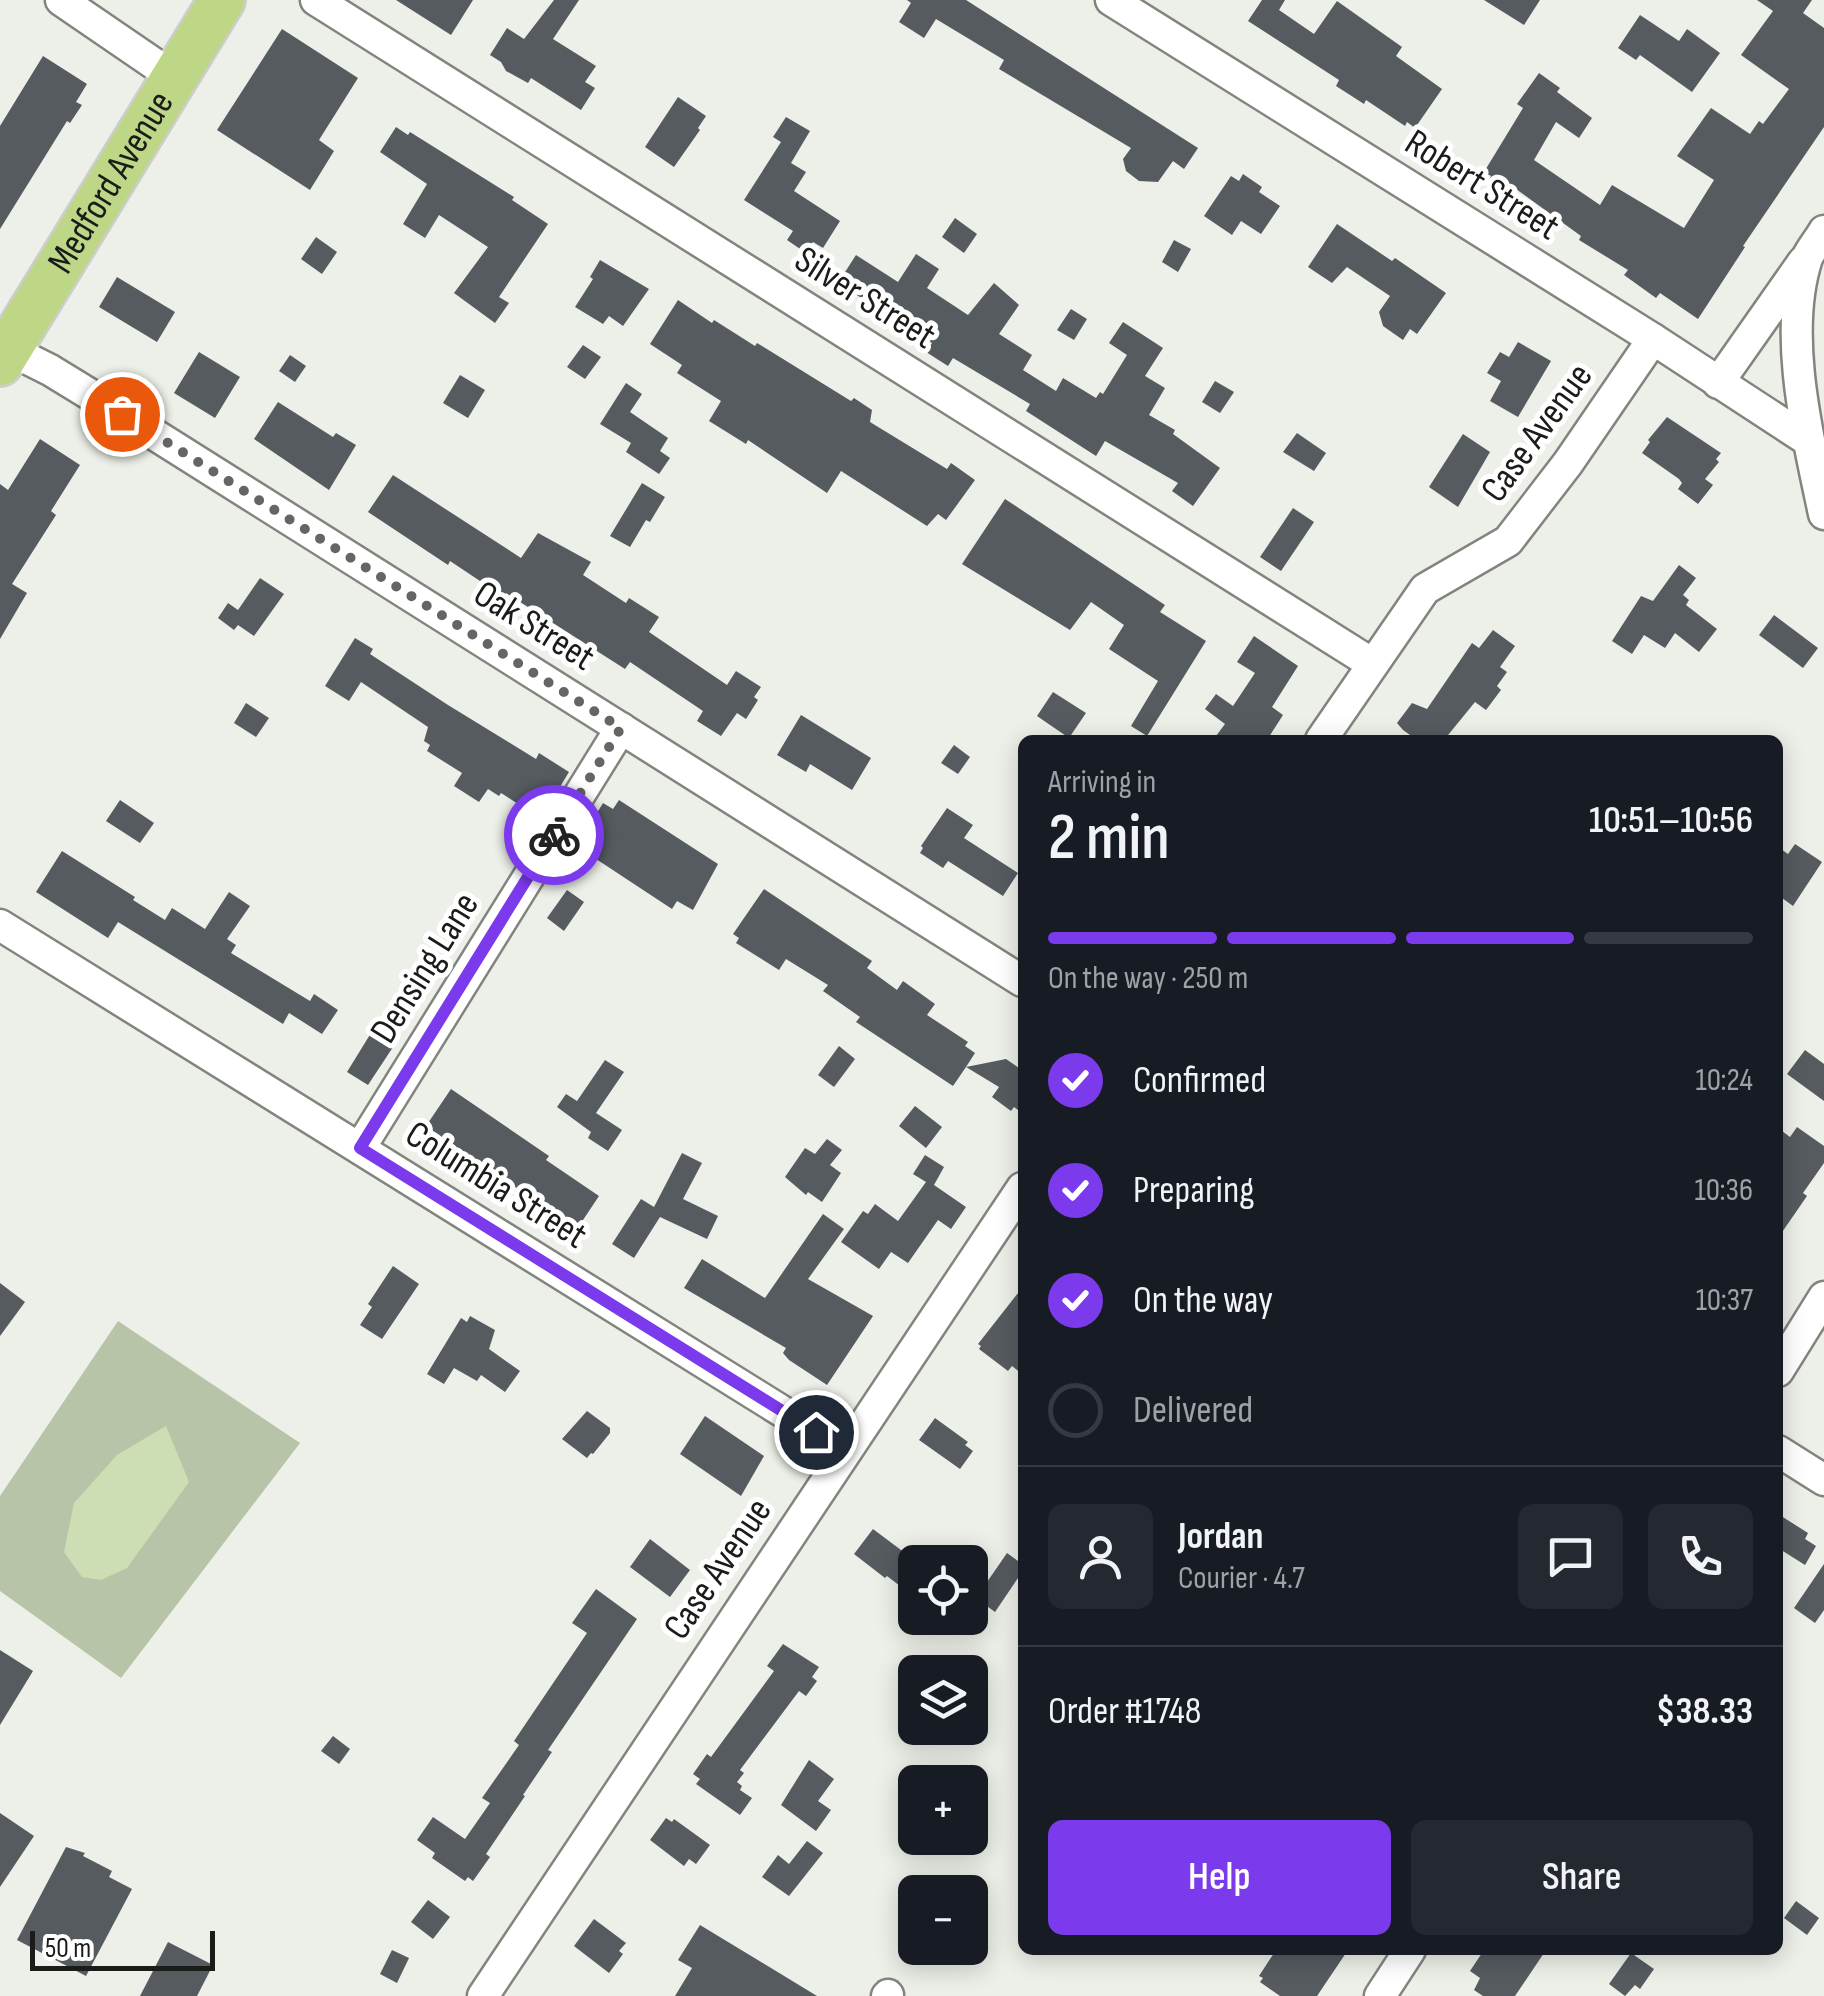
<!DOCTYPE html>
<meta charset="utf-8">
<style>
body{margin:0;font-family:"Sofia Sans Condensed",sans-serif;background:#242831;color:#f1f3f6;height:100vh;display:flex;flex-direction:column;font-size:38px;white-space:nowrap}
*{box-sizing:border-box;margin:0}
p{font-size:32px;color:#9ea1a6}
.icon{flex:none;width:55px;height:55px;fill:none;stroke:currentColor;stroke-width:2;stroke-linecap:round;stroke-linejoin:round}
.map{position:relative;flex:1;overflow:hidden}
.sheet{position:absolute;left:1018px;top:735px;width:765px;height:1220px;display:flex;flex-direction:column;background:#171b24;border-radius:15px;box-shadow:0 5px 25px #0003}
.sheet>*{flex:none}
.tools{position:absolute;left:898px;top:1545px;display:grid;gap:20px}
.tools a{display:grid;place-items:center;width:90px;height:90px;border-radius:15px;background:#171b24;box-shadow:0 5px 25px #0003;font-size:50px}
.scale{position:absolute;left:30px;bottom:25px;width:185px;box-sizing:border-box;padding-left:10px;border:5px solid #1a1c19;border-top:0;font-size:28px;line-height:35px;white-space:nowrap;color:#1a1c19;-webkit-text-stroke:8px #fff;paint-order:stroke}
.pin{position:absolute;display:grid;place-items:center;width:85px;height:85px;color:#fff;margin:-42px;border:5px solid #fff;border-radius:50%;box-shadow:0 2px 10px #0007}
.courier{position:absolute;display:grid;place-items:center;width:100px;height:100px;margin:-50px;border:8px solid #7c3aed;border-radius:50%;background:#fff;color:#222;box-shadow:0 2px 12px #0007}
.summary em{font-style:normal;font-weight:600}
.summary div{display:flex;flex-direction:column-reverse}
.summary{display:flex;align-items:center;justify-content:space-between;height:170px;padding:0 30px}
h1{font-size:65px;font-weight:600;line-height:75px}
.bar{display:grid;grid-template-columns:repeat(4,1fr);gap:15px 10px;align-content:center;height:120px;padding:0 30px}
.bar i{height:12px;border-radius:8px;background:#363941}
.bar .on{background:#7c3aed}
.bar p{grid-column:span 4}
.line{display:flex;align-items:center;gap:25px;padding:0 30px;border-top:2px solid #363941}
.line div{flex:1}
.round{display:grid;place-items:center;flex:none;width:105px;height:105px;border-radius:15px;background:#242831}
ol{padding:0 30px;list-style:none}
li{display:flex;align-items:center;gap:30px;height:110px}
li p{margin-inline-start:auto}
li .icon{padding:10px;border-radius:50%;background:#7c3aed;color:#fff;stroke-width:4}
li:last-child{color:#9ea1a6}
li i{width:55px;height:55px;border:5px solid #363941;border-radius:50%}
.button{display:flex;gap:20px;margin-top:auto;padding:20px 30px}
.button a{flex:1;height:115px;border-radius:15px;background:#7c3aed;color:#fff;font-size:40px;font-weight:600;line-height:115px;text-align:center}
.button a+a{background:#242831;color:#f1f3f6}
.map>svg:first-child{display:block}
.green{fill:#b8c4a8}
.water{fill:#cddeb4}
.building{fill:#565b60}
.lines{fill:none;stroke-linecap:round;stroke-linejoin:round}
.street-casing{stroke:#82857e;stroke-width:35}
.primary-casing{stroke:#cdcdcc;stroke-width:50}
.street{stroke:#fff;stroke-width:30}
.primary{stroke:#bed786;stroke-width:45}
.done{stroke:#646661;stroke-width:10;stroke-dasharray:0 18}
.route{stroke:#7c3aed;stroke-width:12}
.labels{text-anchor:middle;dominant-baseline:central;stroke-width:10;stroke-linejoin:round;paint-order:stroke}
.street-label{font-size:38px;fill:#1a1c19;stroke:#fff}
</style>
<div class="map">
<svg width="1824" height="1996" viewBox="0 0 1824 1996">
<rect width="100%" height="100%" fill="#ecf0e8"/>
<path class="green" d="M118,1321L300,1443L121,1678L0,1591V1496Z"/>
<path class="water" d="M166,1426L189,1482L127,1568L101,1580L82,1577L64,1552L74,1503L117,1455Z"/>
<g class="building">
<path d="M396,0H473L451,35Z"/>
<path d="M554,0H579L553,39L596,66L585,82L595,88L581,110L531,78L528,83L506,71L501,62L490,55L507,28L524,39Z"/>
<path d="M907,0H966L1198,148L1184,169L1173,161L1158,182L1139,181L1126,171L1123,159L1131,148L999,69L1004,60L936,19L924,38L899,22L911,3Z"/>
<path d="M1262,0H1285L1279,10L1314,34L1337,1L1402,47L1396,56L1442,89L1415,128L1407,122L1405,126L1366,100L1364,104L1336,86L1339,80L1248,21Z"/>
<path d="M1484,0H1540L1524,25Z"/>
<path d="M1757,0H1812L1803,13L1824,28V127L1743,246L1745,247L1698,319L1660,293L1656,298L1624,275L1628,270L1579,240L1581,236L1516,189L1510,198L1487,183L1491,176L1484,172L1523,108L1517,104L1539,73L1560,88L1557,92L1592,118L1579,138L1556,122L1534,160L1600,205L1612,185L1684,228L1714,180L1677,156L1711,108L1750,134L1759,121L1763,124L1789,89L1741,55L1773,11Z"/>
<path d="M1640,15L1679,41L1687,29L1720,53L1692,92L1640,55L1636,60L1618,48Z"/>
<path d="M282,29L358,78L319,140L334,151L310,190L217,130Z"/>
<path d="M43,56L87,84L76,102L82,105L70,123L67,121L0,229V126Z"/>
<path d="M678,97L706,116L698,128L700,130L674,167L645,147Z"/>
<path d="M786,117L810,131L791,163L806,172L794,191L840,221L823,248L813,242L806,253L787,240L793,231L744,200L781,142L773,137Z"/>
<path d="M396,127L408,135L410,132L514,197L512,200L548,224L499,297L509,303L495,323L454,293L488,247L439,215L425,238L403,224L427,184L380,152Z"/>
<path d="M1243,174L1262,187L1259,192L1280,206L1261,234L1241,221L1232,235L1204,216L1231,176L1239,181Z"/>
<path d="M955,218L977,234L964,253L942,237Z"/>
<path d="M1337,224L1392,261L1395,258L1446,293L1417,334L1410,329L1403,340L1383,326L1379,312L1390,296L1347,267L1332,283L1308,267Z"/>
<path d="M316,237L337,252L322,274L301,259Z"/>
<path d="M1174,240L1191,249L1178,272L1162,262Z"/>
<path d="M916,254L939,269L927,288L968,315L994,283L1019,305L999,334L1032,355L1023,370L1056,391L1063,378L1096,398L1100,392L1103,394L1127,355L1109,343L1123,322L1163,348L1145,376L1165,388L1149,415L1175,430L1173,434L1220,468L1193,506L1172,491L1178,483L1105,441L1096,456L1026,411L1030,404L953,358L948,366L926,352L932,343L838,283L856,255L898,282Z"/>
<path d="M600,260L649,289L623,326L609,316L603,324L575,307L593,279L590,277Z"/>
<path d="M117,277L175,312L157,342L99,307Z"/>
<path d="M678,300L712,323L714,320L755,346L757,343L851,401L854,398L872,410L870,422L947,469L951,463L975,480L946,520L938,514L927,526L841,471L827,493L748,440L746,444L709,421L721,401L677,373L682,365L650,344Z"/>
<path d="M1071,309L1087,319L1074,340L1057,330Z"/>
<path d="M1518,342L1551,361L1518,417L1490,401L1501,381L1487,373L1500,352L1509,357Z"/>
<path d="M583,345L601,357L585,379L567,367Z"/>
<path d="M199,352L240,377L215,418L174,393Z"/>
<path d="M290,355L306,366L295,382L279,371Z"/>
<path d="M460,375L485,390L468,418L443,403Z"/>
<path d="M1215,381L1234,392L1220,413L1202,402Z"/>
<path d="M626,383L642,394L630,412L668,438L660,451L670,458L659,474L626,452L631,443L600,424Z"/>
<path d="M278,402L333,437L336,433L356,445L329,490L254,439Z"/>
<path d="M1667,417L1721,453L1716,459L1719,462L1705,479L1713,485L1698,504L1678,489L1682,483L1679,479L1642,453L1650,442L1648,440Z"/>
<path d="M1297,433L1326,453L1314,471L1283,452Z"/>
<path d="M1463,434L1490,452L1458,507L1429,487Z"/>
<path d="M40,439L80,465L51,511L56,515L12,584L27,593L0,639V484L8,490Z"/>
<path d="M393,475L521,558L538,533L591,562L583,575L626,603L629,598L659,617L649,632L727,685L736,671L761,687L754,697L758,700L746,719L737,713L721,736L697,721L703,711L630,662L625,669L506,593L504,597L450,561L448,565L368,512Z"/>
<path d="M642,483L665,497L650,522L646,520L630,547L610,536Z"/>
<path d="M1005,499L1165,605L1160,612L1206,641L1147,736L1131,726L1158,681L1109,649L1124,625L1091,602L1070,630L962,564Z"/>
<path d="M1293,508L1314,522L1281,571L1260,557Z"/>
<path d="M1679,565L1696,578L1683,595L1689,600L1686,605L1717,629L1699,652L1675,633L1665,648L1644,635L1632,654L1612,641L1641,596L1653,601Z"/>
<path d="M260,578L284,594L254,636L238,625L234,630L218,618L228,603L238,610Z"/>
<path d="M1774,615L1818,648L1803,668L1759,635Z"/>
<path d="M1493,630L1515,646L1500,667L1507,672L1497,686L1501,690L1486,710L1475,702L1444,740H1417L1403,730L1397,723L1412,703L1427,709L1472,643L1479,648Z"/>
<path d="M1254,636L1298,666L1272,707L1283,715L1267,740H1213L1225,724L1205,709L1216,694L1233,706L1255,673L1237,662Z"/>
<path d="M355,638L373,649L370,654L448,705L536,759L539,753L569,772L552,800L545,796L534,814L501,793L499,796L488,789L479,802L454,786L462,773L427,751L430,745L424,741L428,727L361,682L349,701L325,686Z"/>
<path d="M1053,692L1086,713L1069,738L1037,716Z"/>
<path d="M246,703L269,718L256,737L234,723Z"/>
<path d="M801,715L871,758L852,790L810,764L806,772L777,755Z"/>
<path d="M954,745L970,757L958,774L941,763Z"/>
<path d="M120,800L154,823L140,843L106,821Z"/>
<path d="M619,800L718,864L693,910L677,901L672,909L587,853L598,832L589,826L603,803L613,809Z"/>
<path d="M947,808L973,825L964,838L1018,873L1003,896L948,861L943,868L920,853L923,848L921,846Z"/>
<path d="M1795,844L1822,862L1793,906L1778,895V847L1788,854Z"/>
<path d="M62,851L135,897L133,900L165,920L172,908L205,929L229,892L250,906L227,939L236,945L231,953L310,1001L314,994L338,1010L322,1034L289,1013L283,1024L118,922L108,938L36,892Z"/>
<path d="M764,889L872,961L867,968L897,990L903,981L935,1004L927,1015L968,1042L965,1046L975,1053L966,1067L1006,1059L1022,1070V1113L1014,1107L1011,1111L992,1097L999,1087L966,1067L953,1086L856,1022L860,1017L823,991L828,985L786,959L779,970L736,943L739,938L733,934Z"/>
<path d="M567,890L584,902L564,931L547,918Z"/>
<path d="M379,1020L398,1033L394,1039L397,1041L368,1085L347,1072Z"/>
<path d="M839,1046L855,1059L834,1087L818,1075Z"/>
<path d="M1805,1050L1824,1064V1101L1787,1074Z"/>
<path d="M605,1060L624,1072L596,1113L622,1130L608,1151L588,1138L591,1132L557,1107L566,1094L577,1101Z"/>
<path d="M451,1089L549,1156L546,1160L599,1196L577,1229L426,1126Z"/>
<path d="M915,1106L942,1127L926,1148L899,1126Z"/>
<path d="M1797,1127L1824,1146V1163L1803,1193L1807,1196L1778,1238V1128L1790,1137Z"/>
<path d="M827,1139L842,1150L830,1165L841,1173L822,1202L808,1192L806,1195L785,1177L805,1148L815,1154Z"/>
<path d="M682,1153L702,1163L683,1199L718,1216L707,1239L660,1217L634,1258L612,1244L641,1199L654,1207Z"/>
<path d="M925,1155L944,1167L934,1185L966,1207L951,1229L938,1220L908,1263L891,1252L879,1269L841,1242L863,1211L868,1214L875,1204L898,1221L926,1182L913,1174Z"/>
<path d="M823,1214L844,1229L808,1279L873,1316L827,1385L789,1360L783,1353L786,1348L684,1288L702,1259L765,1298Z"/>
<path d="M393,1266L419,1284L382,1339L360,1325L372,1307L368,1304Z"/>
<path d="M0,1283L25,1302L0,1336Z"/>
<path d="M1022,1288V1374L1012,1366L1008,1371L979,1349L981,1346L978,1344Z"/>
<path d="M470,1316L495,1330L489,1349L520,1371L505,1392L481,1375L477,1381L454,1368L444,1384L427,1374L461,1318L467,1322Z"/>
<path d="M587,1411L610,1428V1433L593,1454L591,1453L587,1458L562,1439Z"/>
<path d="M705,1416L764,1456L741,1496L680,1454Z"/>
<path d="M935,1418L968,1442L965,1445L973,1451L960,1469L919,1440Z"/>
<path d="M1778,1514L1808,1533L1805,1539L1816,1546L1805,1565L1778,1548Z"/>
<path d="M873,1529L917,1562L915,1588L904,1580L900,1586L887,1576L885,1578L854,1554Z"/>
<path d="M650,1539L690,1570L670,1597L630,1567Z"/>
<path d="M1007,1553L1022,1564V1572L995,1612L976,1598Z"/>
<path d="M1824,1564V1610L1815,1623L1794,1608Z"/>
<path d="M596,1589L637,1619L548,1750L552,1752L523,1795L525,1796L486,1854L490,1857L473,1881L468,1877L465,1881L432,1858L435,1853L417,1840L433,1817L465,1839L490,1803L482,1798L519,1745L514,1741L587,1633L572,1623Z"/>
<path d="M783,1644L819,1667L812,1677L817,1681L806,1696L799,1691L740,1770L744,1773L737,1782L742,1786L740,1790L752,1798L740,1815L696,1784L700,1779L693,1774L707,1754L711,1757L774,1671L767,1666Z"/>
<path d="M0,1650L33,1671L0,1725Z"/>
<path d="M333,1736L350,1749L339,1764L321,1751Z"/>
<path d="M809,1760L834,1779L818,1801L831,1810L816,1831L781,1805Z"/>
<path d="M0,1813L34,1836L0,1887Z"/>
<path d="M666,1818L672,1822L674,1819L710,1845L696,1864L689,1859L684,1866L650,1840Z"/>
<path d="M807,1841L823,1853L789,1896L762,1877L778,1855L789,1864Z"/>
<path d="M66,1847L85,1853L83,1856L112,1871L109,1877L132,1889L86,1976L17,1940Z"/>
<path d="M428,1900L450,1917L433,1939L411,1922Z"/>
<path d="M1796,1901L1819,1918L1807,1935L1784,1918Z"/>
<path d="M594,1919L626,1943L619,1951L623,1954L609,1973L574,1946Z"/>
<path d="M700,1925L817,1996H675L692,1968L678,1960Z"/>
<path d="M168,1942L213,1965L197,1996H140Z"/>
<path d="M392,1950L409,1958L397,1983L380,1974Z"/>
<path d="M1276,1950H1348L1317,1996H1280L1260,1982L1263,1978L1259,1976Z"/>
<path d="M1484,1950H1546L1515,1996H1483L1474,1990L1480,1978L1470,1971Z"/>
<path d="M1631,1953L1654,1969L1640,1989L1635,1985L1625,1996L1609,1984Z"/>
</g>
<g class="lines">
<g class="street-casing">
<g id="street">
<path d="M61,0L175,78"/>
<path d="M316,0L1371,663"/>
<path d="M1111,0L1653,339L1809,441"/>
<path d="M1824,231C1819,240 1811,249 1807,258C1782,334 1808,437 1824,514"/>
<path d="M0,345L50,370L122,414L1022,981"/>
<path d="M1718,383L1803,262"/>
<path d="M1321,740L1425,589L1508,541L1568,463L1653,339"/>
<path d="M0,925L846,1451"/>
<path d="M360,1148L621,728"/>
<path d="M1778,1371L1824,1297"/>
<path d="M1778,1451L1824,1480"/>
<path d="M483,1996L1022,1188"/>
<path d="M887,1996L888,1995"/>
<path d="M1380,1996L1410,1950"/>
</g>
</g>
<g class="primary-casing">
<g id="primary">
<path id="s1" d="M0,363L222,0"/>
</g>
</g>
<use href="#street" class="street"/>
<use href="#primary" class="primary"/>
</g>
<g class="lines">
<path class="done" d="M122,414L621,728L554,835"/>
<path class="route" d="M554,835L360,1148L816,1432"/>
</g>
<g class="labels">
<g class="street-label">
<text stroke="none"><textPath href="#s1" startOffset="212">Medford Avenue</textPath></text>
<text transform="translate(1482 185) rotate(32)">Robert Street</text>
<text transform="translate(865 298) rotate(32)">Silver Street</text>
<text transform="translate(1537 433) rotate(-54)">Case Avenue</text>
<text transform="translate(534 626) rotate(32)">Oak Street</text>
<text transform="translate(425 968) rotate(-58)">Densing Lane</text>
<text transform="translate(496 1185) rotate(32)">Columbia Street</text>
<text transform="translate(718 1569) rotate(-56)">Case Avenue</text>
</g>
</g>
</svg>
<div class="tools">
<a><svg class="icon" aria-label="locate" viewBox="0 0 24 24"><circle cx="12" cy="12" r="6"/><path d="M12 2v4M12 18v4M2 12h4M18 12h4"/></svg></a>
<a><svg class="icon" aria-label="layers" viewBox="0 0 24 24"><path d="M12 4l9 5-9 5-9-5zM3 14l9 5 9-5"/></svg></a>
<a>+</a>
<a>−</a>
</div>
<div class="scale">50 m</div>
<div class="pin" style="left:122px;top:414px;background:#ea580c"><svg class="icon" aria-label="bag" viewBox="0 0 24 24"><path d="M5 8h14l-1 12H6zM9 8a3 3 0 0 1 6 0"/></svg></div>
<div class="pin" style="left:816px;top:1432px;background:#1f2937"><svg class="icon" aria-label="home" viewBox="0 0 24 24"><path d="M3 11l9-7 9 7M6 9v11h12V9"/></svg></div>
<div class="courier" style="left:554px;top:835px"><svg class="icon" aria-label="bike" viewBox="0 0 24 24"><circle cx="6" cy="16" r="4"/><circle cx="18" cy="16" r="4"/><path d="M6 16l4-8h5l3 8M10 8l3 8H6M13 5h3"/></svg></div>
<section class="sheet">
<div class="summary"><div><h1>2 min</h1><p>Arriving in</p></div><em>10:51–10:56</em></div>
<div class="bar"><i class="on"></i><i class="on"></i><i class="on"></i><i></i><p>On the way · 250 m</p></div>
<ol>
<li><svg class="icon" aria-label="check" viewBox="0 0 24 24"><path d="M5 12l5 5 9-10"/></svg>Confirmed<p>10:24</p></li>
<li><svg class="icon" aria-label="check" viewBox="0 0 24 24"><path d="M5 12l5 5 9-10"/></svg>Preparing<p>10:36</p></li>
<li><svg class="icon" aria-label="check" viewBox="0 0 24 24"><path d="M5 12l5 5 9-10"/></svg>On the way<p>10:37</p></li>
<li><i></i>Delivered</li>
</ol>
<div class="line" style="height:180px"><a class="round"><svg class="icon" aria-label="person" viewBox="0 0 24 24"><circle cx="12" cy="8" r="4"/><path d="M4 21q1-7 8-7t8 7"/></svg></a><div><b>Jordan</b><p>Courier · 4.7</p></div><a class="round"><svg class="icon" aria-label="chat" viewBox="0 0 24 24"><path d="M4 5h16v11H9l-5 4z"/></svg></a><a class="round"><svg class="icon" aria-label="phone" viewBox="0 0 24 24"><path d="M5 4h4l2 5-3 2q2 4 5 5l2-3 5 2v4C11 20 4 13 5 4z"/></svg></a></div>
<div class="line" style="height:130px"><div>Order #1748</div><b>$38.33</b></div>
<div class="button"><a>Help</a><a>Share</a></div>
</section>
</div>
